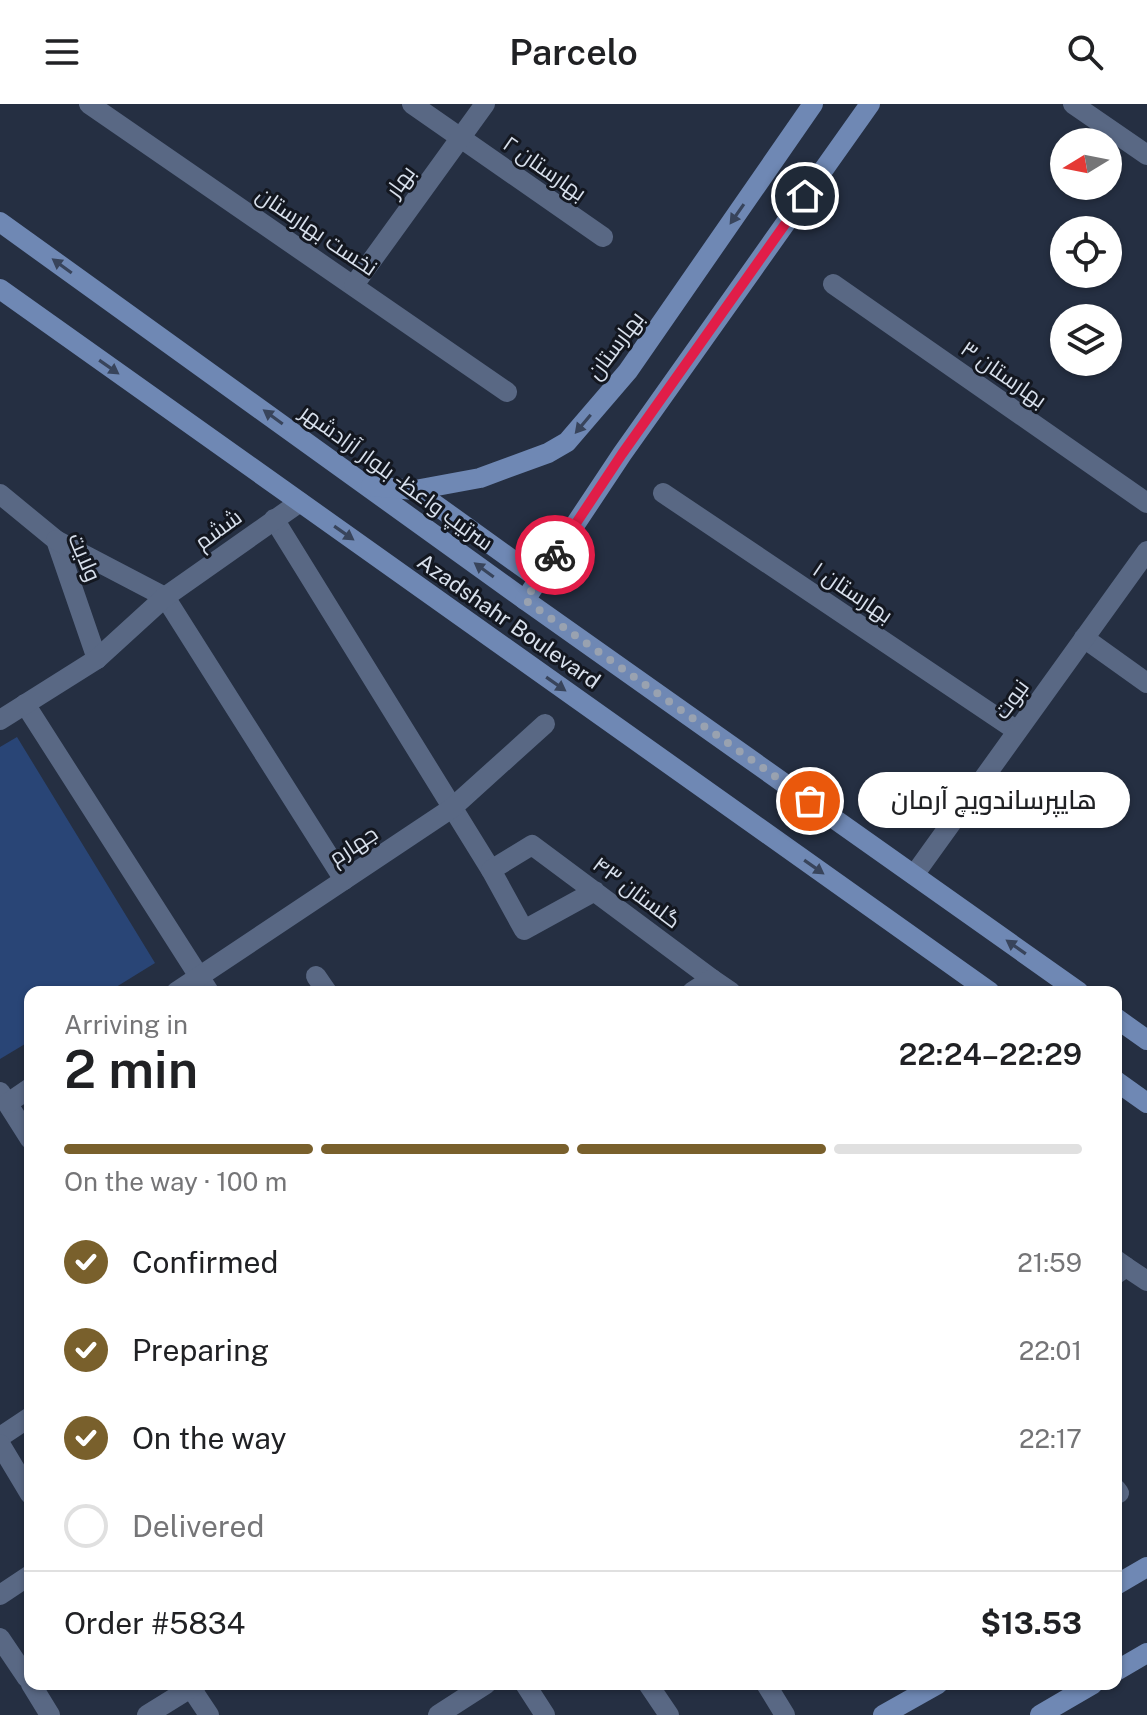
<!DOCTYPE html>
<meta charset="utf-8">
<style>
body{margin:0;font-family:"Public Sans",Cairo,sans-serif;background:#f6f6f6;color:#202124;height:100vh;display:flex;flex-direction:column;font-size:30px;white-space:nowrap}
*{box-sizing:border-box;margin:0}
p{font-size:26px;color:#757577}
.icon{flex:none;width:44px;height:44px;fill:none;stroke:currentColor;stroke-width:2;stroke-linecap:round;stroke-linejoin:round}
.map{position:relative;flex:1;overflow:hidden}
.details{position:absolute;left:24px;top:882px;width:1098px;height:704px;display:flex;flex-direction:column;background:#fff;border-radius:16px;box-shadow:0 2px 6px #0004}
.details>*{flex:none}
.needle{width:52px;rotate:260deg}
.fabs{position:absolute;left:1050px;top:24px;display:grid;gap:16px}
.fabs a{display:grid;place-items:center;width:72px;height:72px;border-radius:50%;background:#fff;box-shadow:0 2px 6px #0004;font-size:40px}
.pin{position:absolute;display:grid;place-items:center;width:68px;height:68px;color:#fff;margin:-34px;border:4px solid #fff;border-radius:50%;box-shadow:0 2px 8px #0007}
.courier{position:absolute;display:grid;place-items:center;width:80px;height:80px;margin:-40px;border:6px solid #e11d48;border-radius:50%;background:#fff;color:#222;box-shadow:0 2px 10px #0007}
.bubble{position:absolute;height:56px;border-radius:28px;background:#fff;box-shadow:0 2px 6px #0004;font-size:26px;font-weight:600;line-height:56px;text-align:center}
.head em{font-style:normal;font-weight:600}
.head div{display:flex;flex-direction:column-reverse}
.head{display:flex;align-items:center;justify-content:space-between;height:136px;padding:0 40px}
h1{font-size:52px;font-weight:600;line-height:60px}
.bar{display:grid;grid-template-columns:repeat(4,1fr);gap:12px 8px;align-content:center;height:96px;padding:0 40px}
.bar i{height:10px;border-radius:6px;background:#e0e0e0}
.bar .on{background:#79602c}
.bar p{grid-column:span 4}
.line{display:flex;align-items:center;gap:20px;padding:0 40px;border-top:2px solid #e0e0e0}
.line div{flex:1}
ol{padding:0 40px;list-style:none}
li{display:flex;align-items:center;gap:24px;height:88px}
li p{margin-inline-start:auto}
li .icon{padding:8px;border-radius:50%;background:#79602c;color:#fff;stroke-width:4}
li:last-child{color:#757577}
li i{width:44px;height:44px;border:4px solid #e0e0e0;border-radius:50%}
header{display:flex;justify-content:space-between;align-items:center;height:104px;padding:0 40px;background:#fff;font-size:36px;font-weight:600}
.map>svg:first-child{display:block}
.green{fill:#294576}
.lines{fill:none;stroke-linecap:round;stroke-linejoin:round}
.street{stroke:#596884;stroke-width:20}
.secondary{stroke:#6f88b4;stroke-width:20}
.oneway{fill:#38445b}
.done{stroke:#99a2b0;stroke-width:8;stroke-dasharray:0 14.4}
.route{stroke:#e11d48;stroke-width:10}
.labels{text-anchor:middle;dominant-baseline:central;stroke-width:6;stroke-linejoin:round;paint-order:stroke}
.street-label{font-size:22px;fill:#d8e0ec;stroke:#131720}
</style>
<header><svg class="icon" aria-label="menu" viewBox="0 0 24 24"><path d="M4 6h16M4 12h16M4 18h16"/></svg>Parcelo<svg class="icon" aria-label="search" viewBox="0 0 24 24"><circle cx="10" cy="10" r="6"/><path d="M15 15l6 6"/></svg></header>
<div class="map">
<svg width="1147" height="1611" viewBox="0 0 1147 1611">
<rect width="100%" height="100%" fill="#252f42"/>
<path class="green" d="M17,633L155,859L108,888H30V937L0,955V643Z"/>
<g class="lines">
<g class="street">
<path d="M89,0L507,288"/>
<path d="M412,0L603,133"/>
<path d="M1073,0L1147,51"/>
<path d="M833,180L1147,399"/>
<path d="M354,181L485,0"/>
<path d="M663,389L1017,627"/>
<path d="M0,390L56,436L97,555"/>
<path d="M274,415L491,766"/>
<path d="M56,436L165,493L344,776"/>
<path d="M1084,534L1147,579"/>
<path d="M25,600L209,888"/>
<path d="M0,616L97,555L165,493L300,398"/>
<path d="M914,771L1147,447"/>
<path d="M595,787L524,826L491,766L532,741L712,875"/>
<path d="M316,872L327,888"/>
<path d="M176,888L452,704L545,620"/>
<path d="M692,888L712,875L731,888"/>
<path d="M0,988L30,1035"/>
<path d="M8,999L30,984"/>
<path d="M1116,1156L1126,1163L1116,1170"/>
<path d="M1126,1163L1147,1177"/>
<path d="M0,1333L30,1313"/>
<path d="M0,1340L30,1390"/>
<path d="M1116,1385L1119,1389"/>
<path d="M0,1491L30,1471"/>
<path d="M0,1534L27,1574L30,1572"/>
<path d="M31,1580L50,1611"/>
<path d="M525,1580L545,1611"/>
<path d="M648,1580L669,1611"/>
<path d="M766,1580L785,1611"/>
<path d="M191,1584L209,1611"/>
<path d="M147,1611L197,1580"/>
<path d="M438,1611L486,1580"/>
</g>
<g class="secondary">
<path d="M0,118L525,496L1079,888"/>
<path d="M0,185L990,888"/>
<path d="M371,382L415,386L480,374L548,349L567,338L628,267L813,0"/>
<path d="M415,386L539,475"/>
<path d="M525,496L622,350L870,0"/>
<path d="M1116,914L1147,936"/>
<path d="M1116,977L1147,999"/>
<path d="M1116,1481L1147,1463"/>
<path d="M1116,1567L1147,1549"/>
<path d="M883,1611L938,1580"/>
<path d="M1040,1611L1093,1580"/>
</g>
</g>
<defs><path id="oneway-solid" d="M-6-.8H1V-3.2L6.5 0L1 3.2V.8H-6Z" transform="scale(2)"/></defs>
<g class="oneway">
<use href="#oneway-solid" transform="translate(737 110) rotate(125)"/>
<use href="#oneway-solid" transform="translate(62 162) rotate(-144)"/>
<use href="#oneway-solid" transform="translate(109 263) rotate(35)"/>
<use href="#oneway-solid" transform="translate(273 313) rotate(-144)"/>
<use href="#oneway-solid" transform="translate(583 320) rotate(130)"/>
<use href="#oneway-solid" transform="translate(344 429) rotate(35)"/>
<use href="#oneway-solid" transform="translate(484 466) rotate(-144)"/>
<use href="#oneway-solid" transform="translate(556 580) rotate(35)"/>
<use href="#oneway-solid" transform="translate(814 763) rotate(35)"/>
<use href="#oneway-solid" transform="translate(1016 843) rotate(-145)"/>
</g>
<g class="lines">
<path class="done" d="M555,451L525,496L810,697"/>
<path class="route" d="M555,451L622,350L805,92"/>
</g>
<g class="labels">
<g class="street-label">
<text transform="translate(545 64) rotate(35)">بهارستان ۲</text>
<text transform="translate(400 77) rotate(-54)">بهار</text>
<text transform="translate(317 127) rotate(34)">نخست بهارستان</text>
<text transform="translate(615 241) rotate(-53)">بهارستان</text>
<text transform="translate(1004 270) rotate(35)">بهارستان ۳</text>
<text transform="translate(397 373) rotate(36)">سرتیپ واعظ - بلوار آزادشهر</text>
<text transform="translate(218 425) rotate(-36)">ششم</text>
<text transform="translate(85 453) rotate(67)">ولایت</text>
<text transform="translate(853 488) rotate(34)">بهارستان ۱</text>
<text transform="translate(509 517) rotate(35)">Azadshahr Boulevard</text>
<text transform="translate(1011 595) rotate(-54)">نبوت</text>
<text transform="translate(353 741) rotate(-33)">جهارم</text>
<text transform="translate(637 788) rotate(37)">گلستان ۴۳</text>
</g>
</g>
</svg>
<div class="fabs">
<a><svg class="needle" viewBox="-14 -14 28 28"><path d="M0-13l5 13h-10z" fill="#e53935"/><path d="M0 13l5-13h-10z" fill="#757577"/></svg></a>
<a><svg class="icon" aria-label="locate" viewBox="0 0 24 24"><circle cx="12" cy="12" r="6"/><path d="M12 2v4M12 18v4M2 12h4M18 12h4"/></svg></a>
<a><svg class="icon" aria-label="layers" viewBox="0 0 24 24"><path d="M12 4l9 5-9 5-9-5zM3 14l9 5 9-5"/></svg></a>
</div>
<div class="pin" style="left:810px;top:697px;background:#ea580c"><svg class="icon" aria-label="bag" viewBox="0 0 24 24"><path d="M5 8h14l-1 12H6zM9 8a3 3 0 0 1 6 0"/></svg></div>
<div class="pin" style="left:805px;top:92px;background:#1f2937"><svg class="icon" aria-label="home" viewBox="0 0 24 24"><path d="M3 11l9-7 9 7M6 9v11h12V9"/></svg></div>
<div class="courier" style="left:555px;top:451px"><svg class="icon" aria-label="bike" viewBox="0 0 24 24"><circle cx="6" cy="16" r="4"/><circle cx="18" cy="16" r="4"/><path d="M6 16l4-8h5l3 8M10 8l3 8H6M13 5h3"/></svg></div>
<div class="bubble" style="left:858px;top:668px;width:272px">هایپرساندویچ آرمان</div>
<section class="details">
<div class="head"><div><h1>2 min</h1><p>Arriving in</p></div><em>22:24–22:29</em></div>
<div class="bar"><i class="on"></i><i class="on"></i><i class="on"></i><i></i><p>On the way · 100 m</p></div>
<ol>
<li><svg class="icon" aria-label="check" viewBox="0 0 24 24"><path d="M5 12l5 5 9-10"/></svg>Confirmed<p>21:59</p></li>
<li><svg class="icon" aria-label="check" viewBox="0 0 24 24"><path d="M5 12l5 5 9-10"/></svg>Preparing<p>22:01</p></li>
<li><svg class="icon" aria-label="check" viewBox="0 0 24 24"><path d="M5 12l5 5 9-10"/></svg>On the way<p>22:17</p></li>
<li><i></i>Delivered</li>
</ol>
<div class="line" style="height:104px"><div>Order #5834</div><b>$13.53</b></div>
</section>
</div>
